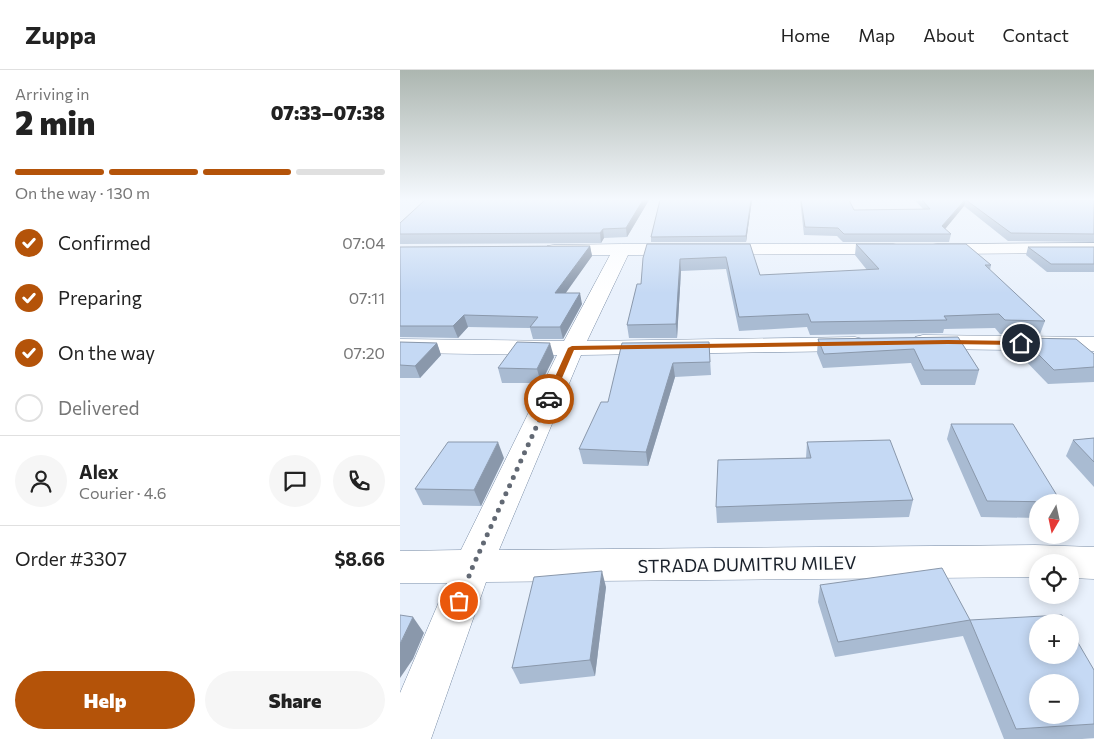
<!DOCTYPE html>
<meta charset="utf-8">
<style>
body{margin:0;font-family:Commissioner,sans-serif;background:#f6f6f6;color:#222;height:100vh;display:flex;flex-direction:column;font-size:19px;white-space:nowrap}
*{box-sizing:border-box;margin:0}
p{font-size:16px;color:#767676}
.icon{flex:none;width:28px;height:28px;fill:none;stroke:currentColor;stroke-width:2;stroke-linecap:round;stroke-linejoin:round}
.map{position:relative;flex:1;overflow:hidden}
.details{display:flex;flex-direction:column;background:#fff;width:400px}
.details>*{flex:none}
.needle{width:32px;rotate:189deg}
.tools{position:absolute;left:629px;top:424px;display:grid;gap:10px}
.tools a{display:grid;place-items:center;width:50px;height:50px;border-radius:50%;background:#fff;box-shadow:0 2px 12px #0003;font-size:25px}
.pin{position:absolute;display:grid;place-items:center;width:42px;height:42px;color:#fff;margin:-21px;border:2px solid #fff;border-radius:50%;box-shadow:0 1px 5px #0007}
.courier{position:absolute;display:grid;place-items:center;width:50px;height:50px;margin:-25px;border:4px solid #b45309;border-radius:50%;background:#fff;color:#222;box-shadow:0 1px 6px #0007}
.summary em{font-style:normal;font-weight:800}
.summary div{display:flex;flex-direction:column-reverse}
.summary{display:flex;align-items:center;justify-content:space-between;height:85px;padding:0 15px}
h1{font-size:32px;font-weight:800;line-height:38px}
.bar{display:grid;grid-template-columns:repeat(4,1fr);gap:8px 5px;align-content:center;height:60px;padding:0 15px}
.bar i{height:6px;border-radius:4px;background:#e0e0e0}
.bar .current{background:#b45309}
.bar p{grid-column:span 4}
.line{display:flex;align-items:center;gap:12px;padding:0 15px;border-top:1px solid #e0e0e0}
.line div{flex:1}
.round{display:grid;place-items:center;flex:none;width:52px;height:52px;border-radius:26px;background:#f6f6f6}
ol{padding:0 15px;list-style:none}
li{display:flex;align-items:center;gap:15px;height:55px}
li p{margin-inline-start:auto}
li .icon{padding:5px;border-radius:50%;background:#b45309;color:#fff;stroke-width:4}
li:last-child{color:#767676}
li i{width:28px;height:28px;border:2px solid #e0e0e0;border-radius:50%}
.primary-button{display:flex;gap:10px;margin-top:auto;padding:10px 15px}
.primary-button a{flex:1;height:58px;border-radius:30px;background:#b45309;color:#fff;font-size:20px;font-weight:800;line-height:58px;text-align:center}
.primary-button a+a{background:#f6f6f6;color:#222}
header{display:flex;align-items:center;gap:30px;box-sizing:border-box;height:70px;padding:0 25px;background:#fff;border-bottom:1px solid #e0e0e0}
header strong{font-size:24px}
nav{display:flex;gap:28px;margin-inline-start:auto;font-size:18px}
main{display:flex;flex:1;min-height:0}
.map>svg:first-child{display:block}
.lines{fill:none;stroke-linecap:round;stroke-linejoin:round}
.minor-casing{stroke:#7a8da6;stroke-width:1}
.minor{fill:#fff;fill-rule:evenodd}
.wall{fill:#a9bbd2}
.shaded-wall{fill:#8a98ab}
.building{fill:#c5d9f4;stroke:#8a98ab;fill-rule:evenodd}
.route{fill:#b45309}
.done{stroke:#626974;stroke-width:5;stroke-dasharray:0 9}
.labels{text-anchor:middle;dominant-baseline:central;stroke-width:4;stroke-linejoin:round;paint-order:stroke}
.near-street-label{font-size:18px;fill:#19202a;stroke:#fdfdfd}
</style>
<header>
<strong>Zuppa</strong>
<nav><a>Home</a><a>Map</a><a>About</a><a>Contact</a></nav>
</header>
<main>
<section class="details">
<div class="summary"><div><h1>2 min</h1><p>Arriving in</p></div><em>07:33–07:38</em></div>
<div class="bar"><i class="current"></i><i class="current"></i><i class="current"></i><i></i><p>On the way · 130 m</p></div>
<ol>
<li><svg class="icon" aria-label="check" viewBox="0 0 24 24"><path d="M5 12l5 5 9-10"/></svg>Confirmed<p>07:04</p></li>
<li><svg class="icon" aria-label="check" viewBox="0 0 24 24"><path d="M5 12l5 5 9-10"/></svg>Preparing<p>07:11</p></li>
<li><svg class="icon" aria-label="check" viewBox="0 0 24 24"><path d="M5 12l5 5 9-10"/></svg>On the way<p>07:20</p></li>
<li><i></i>Delivered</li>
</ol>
<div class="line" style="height:90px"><a class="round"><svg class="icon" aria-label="person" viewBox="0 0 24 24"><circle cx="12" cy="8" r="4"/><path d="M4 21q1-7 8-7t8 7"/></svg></a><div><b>Alex</b><p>Courier · 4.6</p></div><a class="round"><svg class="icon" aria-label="chat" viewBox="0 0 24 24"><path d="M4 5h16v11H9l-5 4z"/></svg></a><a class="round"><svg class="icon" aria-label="phone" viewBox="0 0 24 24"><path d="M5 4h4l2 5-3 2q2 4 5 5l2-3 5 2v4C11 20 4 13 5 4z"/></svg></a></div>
<div class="line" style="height:65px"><div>Order #3307</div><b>$8.66</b></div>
<div class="primary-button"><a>Help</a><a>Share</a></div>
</section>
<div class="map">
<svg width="694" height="669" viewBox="0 0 694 669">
<rect width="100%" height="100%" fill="#e9f1fc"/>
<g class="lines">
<g class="minor-casing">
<g id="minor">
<path d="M694,173V183L536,184L530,183L528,179L530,175L536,174Z"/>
<path d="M222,174H493L499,175L501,179L499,183L493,184L228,185L187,271L455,267L463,269L467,274L463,279L455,281L181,285L99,480L635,475L694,477V509L670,508V492H638V507L86,512L31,669H0V623L47,513H0V481L61,480L157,285L0,283V269L164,271L210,185H153L147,184L145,180L147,176L153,175Z"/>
<path d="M523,265L694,267V281L523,279L515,277L511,272L515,267Z"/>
</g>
</g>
<use href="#minor" class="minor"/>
</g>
<g class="wall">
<path d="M25,130H249L227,167L204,168L201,173L0,174V153Z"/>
<path d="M260,130H352L346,172H251V167Z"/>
<path d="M400,130H449L454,140L523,139L515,130H694V172L608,171L564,136L545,159L551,164L549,172H443L437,166L404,165Z"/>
<path d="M350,174L360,205L467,200L455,185L456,174L591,195L590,200L645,251L640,264H600L595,258L544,259L543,263L410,265L407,257L339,261L326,199L281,201L277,268H229L227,255L241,214L243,188Z"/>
<path d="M190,176L192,186L165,223L182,234L163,269H133L130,258L68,257L58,268L0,267V177Z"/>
<path d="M628,177H694V202H647L626,185Z"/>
<path d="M558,267L579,300L575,315H521L511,293L423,298L417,283L418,269Z"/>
<path d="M622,268L694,284V312L648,314L617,282Z"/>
<path d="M0,272L37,273L41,285L20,308H0Z"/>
<path d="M309,272L311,305L275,307L248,396L183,394L179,379L208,332Z"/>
<path d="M154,287L141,313H102L98,298Z"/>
<path d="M551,354L661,432H638V448L581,447L547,369Z"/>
<path d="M694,368V417L666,386L673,370Z"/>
<path d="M407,372L513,430L509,447L317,453L316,437L406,388Z"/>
<path d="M104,388L81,436L23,435L15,419Z"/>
<path d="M420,515L570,550L694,600V668L682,669H604L563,566L435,587L418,532Z"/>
<path d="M206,517L195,606L120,614L112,598Z"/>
</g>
<g class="shaded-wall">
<path d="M243,130H249L227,167L226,158Z"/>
<path d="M351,130H352L346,172V166Z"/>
<path d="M566,130L564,136L541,164L542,156Z"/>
<path d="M203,159L204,168L201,173L200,163Z"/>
<path d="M190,176L192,186L158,234L155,223Z"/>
<path d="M280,189L281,201L277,268L276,254Z"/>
<path d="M180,223L182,234L163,269L160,257Z"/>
<path d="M64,245L68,257L58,268L53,256Z"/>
<path d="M37,273L41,285L20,308L15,296Z"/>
<path d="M150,273L154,287L141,313L137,299Z"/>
<path d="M273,293L275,307L248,396L246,382Z"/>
<path d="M98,372L104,388L81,436L74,420Z"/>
<path d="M202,501L206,517L195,606L190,590Z"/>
<path d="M13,547L24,563L13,589L0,608V574Z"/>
</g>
<g class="building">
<path d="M25,130H243L226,158L203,159L200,163L0,164V153Z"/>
<path d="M260,130H351L346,166L251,167Z"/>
<path d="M401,130H449L454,140L530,139L522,130H565L542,156L551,164H444L438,158L405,157Z"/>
<path d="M566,130H694V164L611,163Z"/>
<path d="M247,174H350L360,205L479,199L456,174H566L591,195H585L645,251L605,250L599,244L544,246L547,250L411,252L408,244L339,247L326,187L280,189L276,254L227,255L237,214H241L243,188Z"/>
<path d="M190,176L155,223H180L160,257H130L138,247L64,245L53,256H0V177Z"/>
<path d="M628,177H694V194H651Z"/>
<path d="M558,267L579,300H524L514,279L424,284L418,269Z"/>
<path d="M622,268L676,269L694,284V297L654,300Z"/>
<path d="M0,272L37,273L15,296L0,295Z"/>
<path d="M117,272L150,273L137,299L98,298Z"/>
<path d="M309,272L310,292L273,293L246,382L179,379L201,332H208L222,273Z"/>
<path d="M551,354H613L661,432L587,431Z"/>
<path d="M694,368V392L673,370Z"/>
<path d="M490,370L513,430L316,437L318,390L411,388L407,372Z"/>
<path d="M48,372H98L74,420L15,419Z"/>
<path d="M542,498L570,550L438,572L420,515Z"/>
<path d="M202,501L190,590L112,598L134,507Z"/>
<path d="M0,545L13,547L0,574Z"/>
<path d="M662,545L667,552H638V585H670V559L694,600V654L616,659L570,550ZM638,612H670V645H638Z"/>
</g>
<linearGradient id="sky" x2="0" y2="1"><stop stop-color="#acb6b0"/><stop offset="0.58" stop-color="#f5f9fe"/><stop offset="1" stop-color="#f5f9fe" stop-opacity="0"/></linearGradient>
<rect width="694" height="223" fill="url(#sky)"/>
<path class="route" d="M548,270L621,271L624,273L621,275L548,274L174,280L153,329L149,331L145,329L168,278L172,276Z"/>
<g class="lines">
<path class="done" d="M59,531L73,496L149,329"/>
</g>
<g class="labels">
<g class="near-street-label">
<text transform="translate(347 494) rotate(-1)">STRADA DUMITRU MILEV</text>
</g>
</g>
</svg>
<div class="tools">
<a><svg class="needle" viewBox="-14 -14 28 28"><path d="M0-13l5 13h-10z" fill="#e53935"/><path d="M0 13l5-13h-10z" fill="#767676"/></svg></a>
<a><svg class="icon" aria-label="locate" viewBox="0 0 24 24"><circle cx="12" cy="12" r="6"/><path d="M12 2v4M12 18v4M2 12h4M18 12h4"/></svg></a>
<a>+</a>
<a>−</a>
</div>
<div class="pin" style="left:59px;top:531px;background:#ea580c"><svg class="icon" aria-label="bag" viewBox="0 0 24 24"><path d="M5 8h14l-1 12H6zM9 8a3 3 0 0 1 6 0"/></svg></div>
<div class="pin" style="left:621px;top:273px;background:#1f2937"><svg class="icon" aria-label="home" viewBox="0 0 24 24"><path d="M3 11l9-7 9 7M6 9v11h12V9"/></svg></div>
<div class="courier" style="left:149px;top:329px"><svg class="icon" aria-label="car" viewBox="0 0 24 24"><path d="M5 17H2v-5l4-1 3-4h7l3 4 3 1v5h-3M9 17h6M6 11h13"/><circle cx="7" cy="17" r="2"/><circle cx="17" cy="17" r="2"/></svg></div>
</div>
</main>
